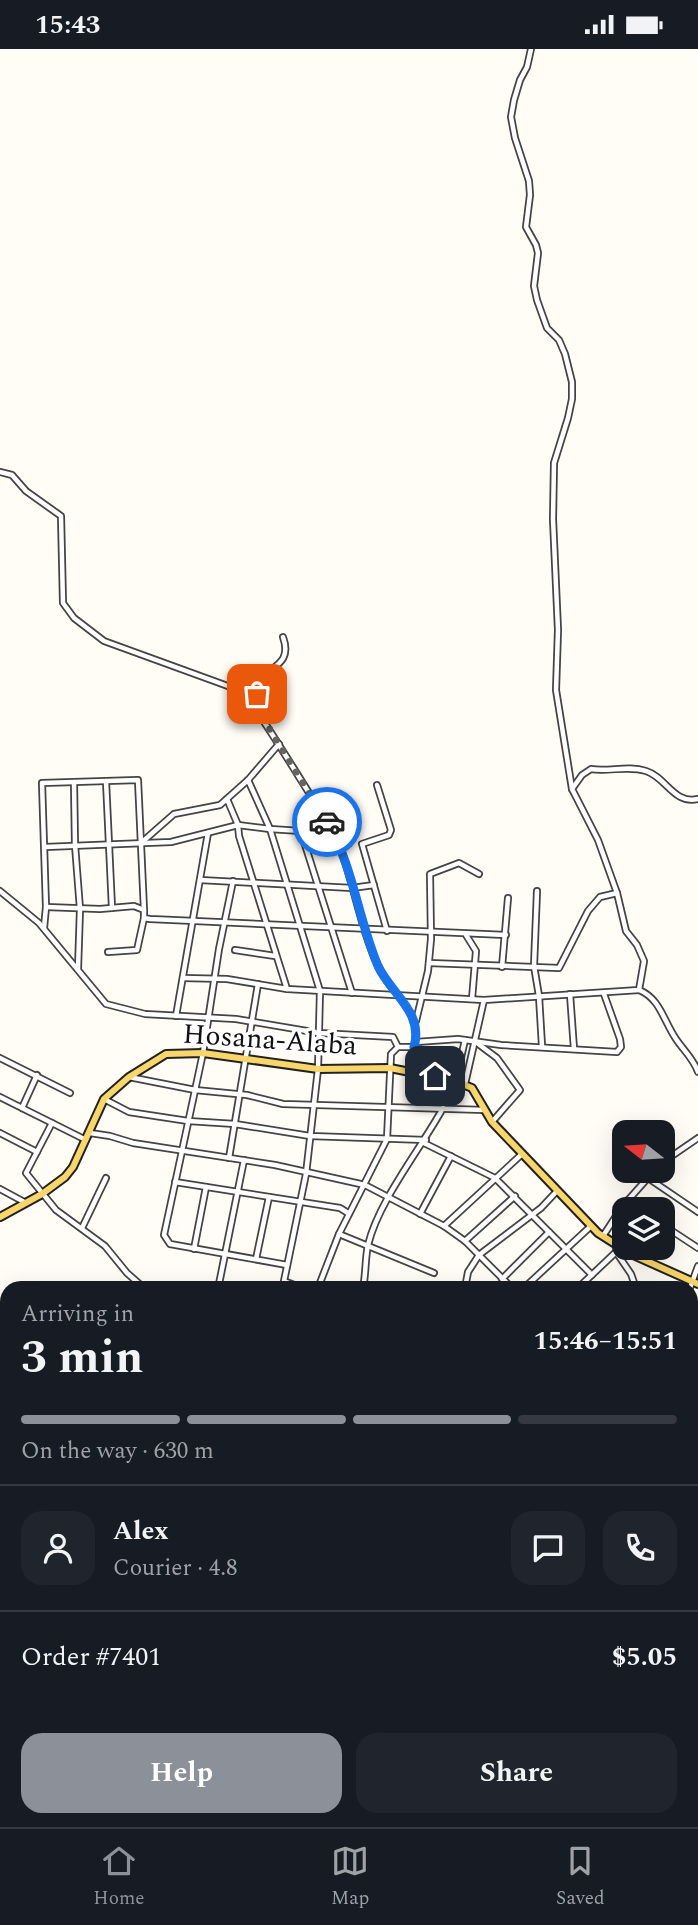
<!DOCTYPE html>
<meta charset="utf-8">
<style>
body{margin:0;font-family:Spectral,serif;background:#20242c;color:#f1f3f6;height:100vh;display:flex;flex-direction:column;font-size:26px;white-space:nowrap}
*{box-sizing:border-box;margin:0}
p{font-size:23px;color:#9ea1a6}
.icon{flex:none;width:38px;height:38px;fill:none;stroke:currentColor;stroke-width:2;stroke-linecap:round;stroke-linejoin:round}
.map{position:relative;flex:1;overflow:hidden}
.drawer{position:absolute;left:0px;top:1232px;width:698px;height:546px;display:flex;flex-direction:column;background:#171b24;border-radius:21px 21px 0 0;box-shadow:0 7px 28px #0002}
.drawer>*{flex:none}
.needle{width:46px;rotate:287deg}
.controls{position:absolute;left:612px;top:1071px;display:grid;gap:14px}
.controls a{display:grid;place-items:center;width:63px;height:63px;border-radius:14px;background:#171b24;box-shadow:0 7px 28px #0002;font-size:35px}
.pin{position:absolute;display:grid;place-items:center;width:60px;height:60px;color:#fff;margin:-30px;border-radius:14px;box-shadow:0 4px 10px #0006}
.courier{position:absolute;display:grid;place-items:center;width:70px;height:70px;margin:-35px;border:5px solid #1a73e8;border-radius:50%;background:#fff;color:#222;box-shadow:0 2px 9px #0007}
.summary em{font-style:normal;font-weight:700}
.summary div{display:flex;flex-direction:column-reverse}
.summary{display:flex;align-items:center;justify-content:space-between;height:119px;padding:0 21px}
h1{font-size:46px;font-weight:700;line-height:52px}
.bar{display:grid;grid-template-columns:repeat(4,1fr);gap:10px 7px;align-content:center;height:84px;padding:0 21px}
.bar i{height:9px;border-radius:5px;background:#363941}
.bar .current{background:#8c9099}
.bar p{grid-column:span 4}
.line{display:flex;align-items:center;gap:18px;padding:0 21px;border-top:2px solid #363941}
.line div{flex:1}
.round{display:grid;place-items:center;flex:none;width:74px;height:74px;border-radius:21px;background:#20242c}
.cta{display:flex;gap:14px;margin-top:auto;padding:14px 21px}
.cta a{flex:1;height:80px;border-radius:21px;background:#8c9099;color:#fff;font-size:28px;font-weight:700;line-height:80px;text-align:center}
.cta a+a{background:#20242c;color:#f1f3f6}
.status{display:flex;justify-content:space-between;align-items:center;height:49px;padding:0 35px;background:#171b24;direction:ltr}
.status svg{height:19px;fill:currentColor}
.tab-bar{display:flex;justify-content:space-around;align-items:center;height:98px;border-top:2px solid #363941;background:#171b24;font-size:19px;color:#9ea1a6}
.tab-bar a{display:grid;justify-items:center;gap:4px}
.tab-bar .current{color:#8c9099}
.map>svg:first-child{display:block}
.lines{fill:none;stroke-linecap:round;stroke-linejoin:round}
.stream{stroke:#3f96cf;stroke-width:2}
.minor-casing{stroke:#444;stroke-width:8}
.major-casing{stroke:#222;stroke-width:10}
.minor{stroke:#fff;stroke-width:4.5}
.major{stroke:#f9d66b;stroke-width:6}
.done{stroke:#646461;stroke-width:7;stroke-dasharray:0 12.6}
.route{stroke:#1a73e8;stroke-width:9}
.labels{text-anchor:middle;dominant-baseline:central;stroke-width:7;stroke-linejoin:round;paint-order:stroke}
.street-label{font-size:28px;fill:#111;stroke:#fff}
</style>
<div class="status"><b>15:43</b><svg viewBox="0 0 49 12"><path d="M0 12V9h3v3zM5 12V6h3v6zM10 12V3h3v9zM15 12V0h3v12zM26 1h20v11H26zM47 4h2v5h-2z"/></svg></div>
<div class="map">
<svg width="698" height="1778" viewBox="0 0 698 1778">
<rect width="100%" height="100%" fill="#fffdf5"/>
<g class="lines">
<path class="stream" d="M545,1771L567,1778"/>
<g class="minor-casing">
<g id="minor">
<path d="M531,0L527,18L520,31L514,51L511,68L515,89L529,132L530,146L526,178L536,196L538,204L534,237L537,251L547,279L559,291L565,305L572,333V350L568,369L554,414L553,470L558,581L556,641L572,740"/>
<path d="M0,423L12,426L26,442L61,467L63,554L74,569L104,592L236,640L247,648C270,680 290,714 311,747C319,761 332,777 338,792C354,834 360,879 379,919C392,946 424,964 414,998H398L391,1005L387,1090L339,1185L318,1239"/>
<path d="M266,675V667L256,637C264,617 294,619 283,588"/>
<path d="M248,731L270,780L320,942L318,1020L306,1125L284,1232L302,1239"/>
<path d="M106,732L112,859"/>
<path d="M74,733L75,796L80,860L78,920"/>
<path d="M377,736L391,781L389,786L362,795L387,882"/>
<path d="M227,750L238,776L239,787L287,940"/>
<path d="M301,783L352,944"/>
<path d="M141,794L174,765L220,756L248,731L279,695"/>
<path d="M45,798L171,793L238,776L270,780L332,784"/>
<path d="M200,831L352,839L374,836"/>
<path d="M233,832L219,900L203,1004L164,1186L170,1195L287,1216"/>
<path d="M0,842L39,874L106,955L145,965L236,970L319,984L393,988L398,998"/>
<path d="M537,842L534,917L539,947L542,997"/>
<path d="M46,858L100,860L134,857L144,861V869L150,870L506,886"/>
<path d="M44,879L46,858L42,734L138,731L144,861"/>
<path d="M466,886L476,902L472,950"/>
<path d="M235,901L275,907"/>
<path d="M108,903L137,901L144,869"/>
<path d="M429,914L559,919L588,862L600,848L617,844"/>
<path d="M502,918L508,849"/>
<path d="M183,929L227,930L287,940L484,951"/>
<path d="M639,941C660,949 664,973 676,990C684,1002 693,1009 698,1023"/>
<path d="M570,945L574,1000"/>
<path d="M176,967L208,784"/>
<path d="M416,972L428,922L431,890L430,825L459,814L479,825"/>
<path d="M416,993L458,990L501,996L617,1003L621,998L620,990L604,945"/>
<path d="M477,994L497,1009L520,1041L492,1073"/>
<path d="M414,998L459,1017L455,1032"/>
<path d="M0,1009L70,1044"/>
<path d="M459,1017L465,991"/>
<path d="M129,1028L195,1041L247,1046L283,1055L485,1061"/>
<path d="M465,1035L484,951L639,941L644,912L637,896L626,882L617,844L598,791L572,740L582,726L591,720C609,723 628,716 646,722C666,728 674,756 698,750"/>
<path d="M0,1048L86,1091"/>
<path d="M104,1050L129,1063L188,1072L235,1075L310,1087L426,1091"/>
<path d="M22,1059L37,1026"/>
<path d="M52,1074L26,1124L56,1161L105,1197L127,1224L144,1239"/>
<path d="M0,1084L37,1103"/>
<path d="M90,1084L110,1087L133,1094L275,1116L365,1136L444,1177L465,1192L512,1239"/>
<path d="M424,1094L495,1129L592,1226"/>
<path d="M229,1109L258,935"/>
<path d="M663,1113L698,1089"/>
<path d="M648,1129L698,1163"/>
<path d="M175,1133L340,1159L348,1164"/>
<path d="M0,1140L26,1154"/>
<path d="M628,1151L641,1160"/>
<path d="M420,1165L451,1107"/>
<path d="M663,1176L698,1199"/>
<path d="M444,1177L522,1105"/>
<path d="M82,1179L106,1129"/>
<path d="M339,1185L434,1224"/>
<path d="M603,1187L622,1158L654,1122"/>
<path d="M465,1192L515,1147"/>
<path d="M194,1200L206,1138"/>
<path d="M616,1203L631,1225L636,1239"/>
<path d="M256,1210L269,1148"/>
<path d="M502,1230L549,1183"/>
<path d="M219,1235L244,1111"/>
<path d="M363,1239C366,1225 365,1210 368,1196C379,1151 420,1101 443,1059"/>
<path d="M465,1239L468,1223L479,1206L541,1159L557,1142"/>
<path d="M524,1239L591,1177"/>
<path d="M578,1239L616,1203"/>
<path d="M690,1239L698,1217"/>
<path d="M691,1272L698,1275"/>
<path d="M691,1305L698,1308"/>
<path d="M0,1396L7,1402"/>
<path d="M691,1411L698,1418"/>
<path d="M691,1475L698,1469"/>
<path d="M0,1743L7,1735"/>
<path d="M463,1771L470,1778"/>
<path d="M581,1771L583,1778"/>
<path d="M198,1778L200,1771"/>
<path d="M289,1778L290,1771"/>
</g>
</g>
<g class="major-casing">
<path id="major" d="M0,1168L42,1145L65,1128L73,1118L104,1050L129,1028L166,1005L203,1004L318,1020L390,1019L455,1032L472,1039L492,1073L598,1184L631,1205L698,1235"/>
</g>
<use href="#minor" class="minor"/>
<use href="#major" class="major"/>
</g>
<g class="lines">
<path class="done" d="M257,645L266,667L267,676L327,773"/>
<path class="route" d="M327,773C353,816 358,870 378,917C391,945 424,963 414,998L458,1017L455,1031L435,1027"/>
</g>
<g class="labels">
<g class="street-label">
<text transform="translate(270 991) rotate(4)">Hosana-Alaba</text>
</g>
</g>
</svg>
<div class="controls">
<a><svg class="needle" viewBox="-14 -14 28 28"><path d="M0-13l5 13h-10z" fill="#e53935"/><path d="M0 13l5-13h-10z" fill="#9ea1a6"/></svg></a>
<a><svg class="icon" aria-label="layers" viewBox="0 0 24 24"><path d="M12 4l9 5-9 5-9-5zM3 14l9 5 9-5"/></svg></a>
</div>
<div class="pin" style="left:257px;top:645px;background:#ea580c"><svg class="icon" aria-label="bag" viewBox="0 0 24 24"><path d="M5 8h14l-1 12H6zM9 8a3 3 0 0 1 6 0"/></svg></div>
<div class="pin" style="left:435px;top:1027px;background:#1f2937"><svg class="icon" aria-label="home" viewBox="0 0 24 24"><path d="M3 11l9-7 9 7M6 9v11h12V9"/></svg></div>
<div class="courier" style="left:327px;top:773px"><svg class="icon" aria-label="car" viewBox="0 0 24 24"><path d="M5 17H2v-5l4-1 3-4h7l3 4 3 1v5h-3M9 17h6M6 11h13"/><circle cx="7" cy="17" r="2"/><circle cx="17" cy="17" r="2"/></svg></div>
<section class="drawer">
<div class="summary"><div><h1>3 min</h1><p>Arriving in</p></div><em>15:46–15:51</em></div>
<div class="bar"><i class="current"></i><i class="current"></i><i class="current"></i><i></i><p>On the way · 630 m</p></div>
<div class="line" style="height:126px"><a class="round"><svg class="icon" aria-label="person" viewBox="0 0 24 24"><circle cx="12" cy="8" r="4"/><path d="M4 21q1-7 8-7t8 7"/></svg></a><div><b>Alex</b><p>Courier · 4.8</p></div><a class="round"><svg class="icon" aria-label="chat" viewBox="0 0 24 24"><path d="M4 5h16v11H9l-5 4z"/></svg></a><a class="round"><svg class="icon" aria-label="phone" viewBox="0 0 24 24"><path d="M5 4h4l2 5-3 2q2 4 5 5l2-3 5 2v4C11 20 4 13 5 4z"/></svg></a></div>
<div class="line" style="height:91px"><div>Order #7401</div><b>$5.05</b></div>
<div class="cta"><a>Help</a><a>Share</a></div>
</section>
</div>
<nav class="tab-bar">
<a class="current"><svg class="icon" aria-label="home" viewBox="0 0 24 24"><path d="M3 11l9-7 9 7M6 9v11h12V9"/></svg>Home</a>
<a><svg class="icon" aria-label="map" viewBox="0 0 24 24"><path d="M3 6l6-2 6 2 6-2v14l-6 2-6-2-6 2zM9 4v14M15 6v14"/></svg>Map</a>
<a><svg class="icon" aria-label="saved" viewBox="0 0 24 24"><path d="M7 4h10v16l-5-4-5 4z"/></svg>Saved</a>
</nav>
